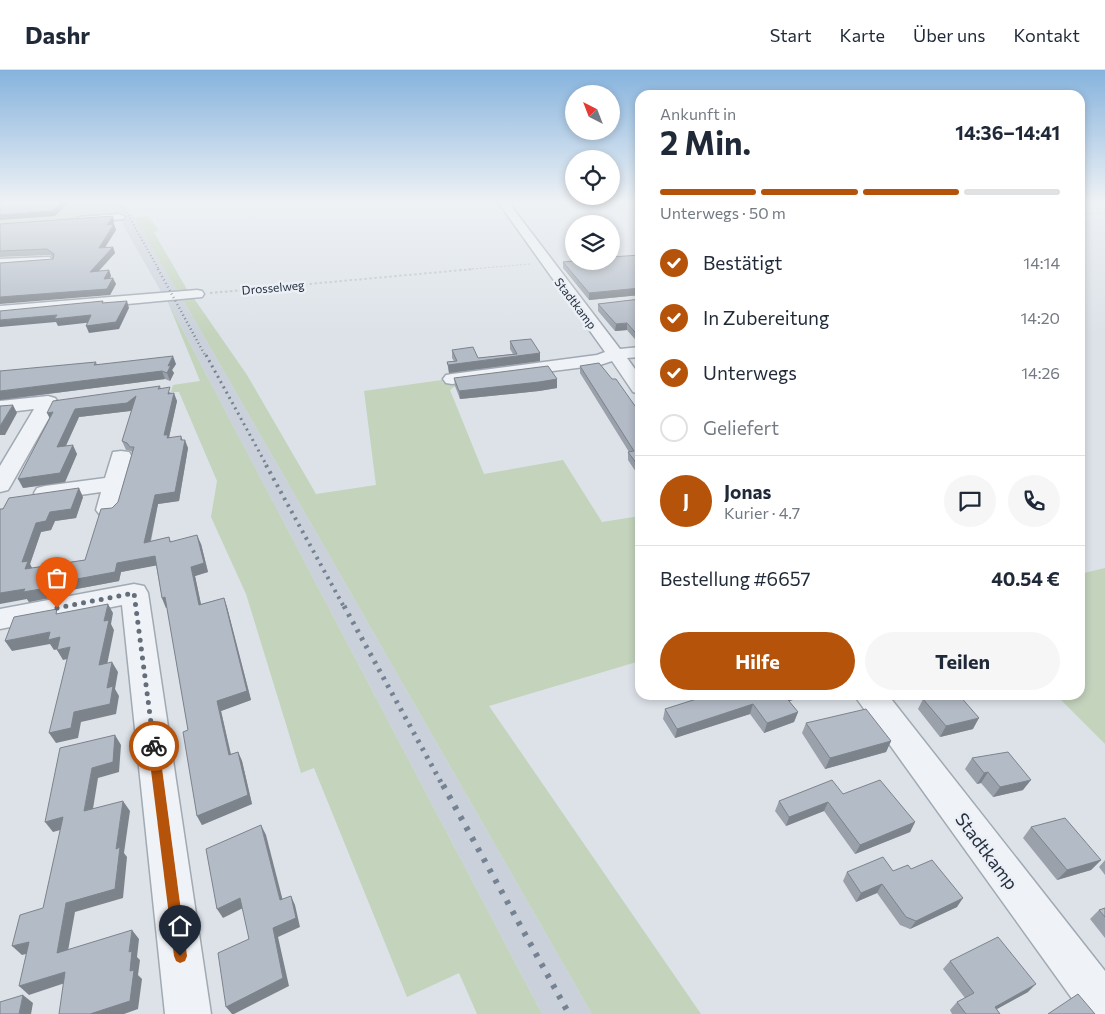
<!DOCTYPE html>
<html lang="de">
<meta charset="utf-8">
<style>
body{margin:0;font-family:Commissioner,sans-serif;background:#f6f6f7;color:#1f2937;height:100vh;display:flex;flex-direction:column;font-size:19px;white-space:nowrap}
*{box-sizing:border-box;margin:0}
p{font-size:16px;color:#747a83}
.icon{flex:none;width:28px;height:28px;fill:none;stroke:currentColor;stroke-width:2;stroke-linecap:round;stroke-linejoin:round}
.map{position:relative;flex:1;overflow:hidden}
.details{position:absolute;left:635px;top:20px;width:450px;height:610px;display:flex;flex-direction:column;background:#fff;border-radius:15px;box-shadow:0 2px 8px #0003}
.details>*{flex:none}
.needle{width:32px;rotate:318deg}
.fabs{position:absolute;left:565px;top:15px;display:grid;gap:10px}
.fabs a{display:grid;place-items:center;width:55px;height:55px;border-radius:50%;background:#fff;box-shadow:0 2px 8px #0003;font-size:25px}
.pin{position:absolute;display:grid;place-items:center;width:42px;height:42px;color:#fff;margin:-51px -21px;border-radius:50% 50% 50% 0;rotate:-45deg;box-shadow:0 0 5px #0007}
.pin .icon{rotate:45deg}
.courier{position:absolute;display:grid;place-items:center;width:50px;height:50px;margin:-25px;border:4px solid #b45309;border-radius:50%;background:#fff;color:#222;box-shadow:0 1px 6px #0007}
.summary em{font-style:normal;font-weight:700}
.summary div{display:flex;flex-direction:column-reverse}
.summary{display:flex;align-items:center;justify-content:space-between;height:85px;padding:0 25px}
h1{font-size:32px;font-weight:700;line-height:38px}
.bar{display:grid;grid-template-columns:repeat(4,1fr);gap:8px 5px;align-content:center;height:60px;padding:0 25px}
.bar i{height:6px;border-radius:4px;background:#e0e1e3}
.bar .on{background:#b45309}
.bar p{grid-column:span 4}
.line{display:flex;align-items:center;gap:12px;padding:0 25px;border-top:1px solid #e0e1e3}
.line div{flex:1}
.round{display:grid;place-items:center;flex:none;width:52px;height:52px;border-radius:26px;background:#f6f6f7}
ol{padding:0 25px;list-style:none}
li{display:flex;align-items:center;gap:15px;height:55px}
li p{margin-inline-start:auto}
li .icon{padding:5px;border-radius:50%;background:#b45309;color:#fff;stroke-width:4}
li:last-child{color:#747a83}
li i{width:28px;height:28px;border:2px solid #e0e1e3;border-radius:50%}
.primary-button{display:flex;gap:10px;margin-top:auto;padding:10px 25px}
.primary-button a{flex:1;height:58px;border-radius:30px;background:#b45309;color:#fff;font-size:20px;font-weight:700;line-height:58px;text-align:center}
.primary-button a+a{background:#f6f6f7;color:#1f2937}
header{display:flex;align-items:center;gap:30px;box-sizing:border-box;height:70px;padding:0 25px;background:#fff;border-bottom:1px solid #e0e1e3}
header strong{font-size:24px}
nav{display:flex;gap:28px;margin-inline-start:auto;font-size:18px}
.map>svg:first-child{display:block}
.built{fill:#cad1da}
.green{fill:#c3d3bc}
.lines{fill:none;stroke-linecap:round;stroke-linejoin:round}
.minor-casing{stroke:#a1a9b2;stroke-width:3}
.path-far1{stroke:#bac0c7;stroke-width:1;stroke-dasharray:2 2;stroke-linecap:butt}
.path{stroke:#bac0c7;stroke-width:2;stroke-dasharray:2.5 2.5;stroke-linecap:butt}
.minor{fill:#eff2f6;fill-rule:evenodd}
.rail-far5{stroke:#748293;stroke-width:2;stroke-dasharray:1 2.5;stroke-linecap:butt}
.rail-far4{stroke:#748293;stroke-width:2.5;stroke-dasharray:1 3;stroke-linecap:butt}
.rail-far3{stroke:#748293;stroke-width:3;stroke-dasharray:2 4;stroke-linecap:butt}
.rail-far2{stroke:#748293;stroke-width:4;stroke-dasharray:2.5 5;stroke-linecap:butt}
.rail-far1{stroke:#748293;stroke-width:5;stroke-dasharray:3 6;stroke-linecap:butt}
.rail{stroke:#748293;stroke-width:6;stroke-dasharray:4 8;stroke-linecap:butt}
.wall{fill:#9aa1aa}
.shaded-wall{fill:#7d838b}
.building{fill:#b3bbc6;stroke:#7d838b}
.route{fill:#b45309}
.done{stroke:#646e7b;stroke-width:5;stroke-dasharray:0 9}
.labels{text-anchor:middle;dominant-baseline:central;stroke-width:5;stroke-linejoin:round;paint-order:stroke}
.far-street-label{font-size:12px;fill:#243040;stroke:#ecf0f6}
.near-street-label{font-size:18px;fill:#243040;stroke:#ecf0f6}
</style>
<header>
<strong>Dashr</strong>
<nav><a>Start</a><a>Karte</a><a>Über uns</a><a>Kontakt</a></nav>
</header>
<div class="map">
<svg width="1105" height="944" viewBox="0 0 1105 944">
<rect width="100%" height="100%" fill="#dce2e8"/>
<g class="built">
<path d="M110,132H124L144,162L179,224L163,225Z"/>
<path d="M182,228L592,944H542L167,230Z"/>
</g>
<g class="green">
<path d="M21,132H110L120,147L0,155V133Z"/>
<path d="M148,146L159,161L154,162L189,223L179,224L134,147Z"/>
<path d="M193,227L247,305L316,424L376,415L364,321L442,310L443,313L462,311L450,320L484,404L563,390L602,452L640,446V591L489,636L701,944H592L182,228Z"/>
<path d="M167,230L542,944H477L459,903L407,927L314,698L301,703L246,524L211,447L217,411L179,322H171L173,315L200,311Z"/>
<path d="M1105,498V674L1056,625H1080V504Z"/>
</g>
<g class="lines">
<g class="minor-casing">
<g id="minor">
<path d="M498,132H508L620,279L640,277V287L627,288L640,306V324L633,322L612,291L600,295L452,314L446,313L443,309L446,305L452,304L597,285L605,282Z"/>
<path d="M119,144L125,147L123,149L80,153L74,150L80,147Z"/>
<path d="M49,187L55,191L54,194L0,197V189Z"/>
<path d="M197,220L202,221L204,224L202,227L0,246V236Z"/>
<path d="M48,326L55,328L58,332L11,415L8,420L0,422V396L34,339L0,343V331Z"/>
<path d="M121,381L129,382L132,387L120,440L116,445L108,447L100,445L96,440L101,422L45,430L37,428L34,423L37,418L45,416L105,408L113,382Z"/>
<path d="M134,514L144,516L148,523L211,944H165L122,535L0,559V539Z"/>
<path d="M854,625H888L1105,901V944H1083Z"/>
</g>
</g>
<g class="path-far1">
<path d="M1080,145L1105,143"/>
<path d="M460,200L530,194"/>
</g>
<path class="path" d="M210,223L474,199"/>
<use href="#minor" class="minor"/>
<path class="rail-far5" d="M117,132L128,145L159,200"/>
<path class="rail-far4" d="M158,199L206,287"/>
<path class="rail-far3" d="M206,285L267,396"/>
<path class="rail-far2" d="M266,395L344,537"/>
<path class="rail-far1" d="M344,536L443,716"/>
<path class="rail" d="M443,715L569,944"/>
</g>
<g class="wall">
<path d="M113,146L114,152L113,155L114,154L116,160L105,177H113L115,183L99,201L109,200L111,206L110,208L116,214L110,225L53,189V188L50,185L0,187V154Z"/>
<path d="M640,185V225L589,230L563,198V192Z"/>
<path d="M640,229V275L627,260L615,261L598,241V234Z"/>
<path d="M510,271L540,291L449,303L447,292L454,291L452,288V280L478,288L513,284L510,279Z"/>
<path d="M640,283V297L635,291L636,284Z"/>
<path d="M96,292L97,295L176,294L172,300L174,303L170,311L165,309L0,330Z"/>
<path d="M580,296L640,343V408L628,390V382H629L580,303Z"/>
<path d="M454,308L557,309V318L539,321L460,329L455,316Z"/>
<path d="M160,316L161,319L172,323L177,331L169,368L182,370L188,378L179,431L158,434L151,471L169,467L171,472L201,474L208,502L195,506L201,534L224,528L227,537L251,630L221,641L231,684L238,682L242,691L252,734L202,755L197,746L188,660L167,537L166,538L162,528L156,495L121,502L119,511L71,520L70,524L29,532L27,529L0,439L83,427L76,448L55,451L51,460L41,462L30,494L32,498L85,490L112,438L118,432L132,383L131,381L126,380L122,371L132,340L130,341L79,347L66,376L77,384L65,412L23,418L50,349Z"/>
<path d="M640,429V439L637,435V430Z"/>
<path d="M709,625H800L799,628L789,631L798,642L794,652L764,663L750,644L675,668L663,649L665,639Z"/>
<path d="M923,629L973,659L940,667L918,639Z"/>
<path d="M806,653L891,671L886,682L825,699L802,663Z"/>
<path d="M972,688L1023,720L993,727L981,713L977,714L965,699Z"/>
<path d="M843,724L915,752L910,762L855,784L824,741L786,756L775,741L779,731Z"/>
<path d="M1031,757L1101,790L1091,800L1057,810L1023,768Z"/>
<path d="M1105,790V805L1099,797Z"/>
<path d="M911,799L957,837L910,859L900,855L877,823L856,832L843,811L847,802L893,801Z"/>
<path d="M1105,838V868L1090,849L1099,840Z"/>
<path d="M950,891L1028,922L996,939L1000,944H952L950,940L957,932L965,928L943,899Z"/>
</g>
<g class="shaded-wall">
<path d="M62,132H69L55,146L0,150V145Z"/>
<path d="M113,146L114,152L109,161L107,155Z"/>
<path d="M114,154L116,160L101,184L99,178Z"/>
<path d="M113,177L115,183L92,208L90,202Z"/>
<path d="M109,200L111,206L106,215L104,209Z"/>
<path d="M113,208L116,214L110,225L0,234V227Z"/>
<path d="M640,218V225L589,230V223Z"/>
<path d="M127,231L129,238L119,259L89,263L86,256Z"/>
<path d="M57,245H91L94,252L58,256L56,252L0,257V250Z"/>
<path d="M627,253V260L615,261L616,254Z"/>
<path d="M540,283V291L449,303L448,295Z"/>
<path d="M173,286L176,294L172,300L174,303L170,311L167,303L168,296Z"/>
<path d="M162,301L165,309L0,330V321Z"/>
<path d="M557,309V318L539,321L460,329L459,321Z"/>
<path d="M174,323L177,331L169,367L171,373L164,365Z"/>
<path d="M136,326L140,334L130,341L79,347L61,386L57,377L75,339Z"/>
<path d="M13,335L17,343L5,365H0V356Z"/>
<path d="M53,342L51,351L47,343Z"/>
<path d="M181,366L184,374L185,370L188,378L179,431L158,434L148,482L144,473L155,425L181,370Z"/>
<path d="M73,375L77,384L65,412L23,418L18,409Z"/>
<path d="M79,418L83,427L76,448L55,451L51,460L41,462L30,494L33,500L25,499L22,492L36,453Z"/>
<path d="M197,465L201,474L208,502L195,506L203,544L199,535L191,497Z"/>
<path d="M155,486L159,495L121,502L119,511L71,520L70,524L29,532L27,529L0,534V523L66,511L117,493Z"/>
<path d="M165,527L170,537L166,538L162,528Z"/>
<path d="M224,528L227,537L251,630L221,641L233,695L229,685L217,631Z"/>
<path d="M108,534L113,543L111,554L114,560L105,605L99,595L104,551Z"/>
<path d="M50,562L60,567L66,577L54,580L50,574L12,581L5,571Z"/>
<path d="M70,577L76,587L63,590L57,580Z"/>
<path d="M112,592L118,602L115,619L119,626L116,644L81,652L78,668L56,673L49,663L74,642L107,618Z"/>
<path d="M783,625H800L799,628L781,634Z"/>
<path d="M753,634L750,644L675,668L677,659Z"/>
<path d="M798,642L794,652L764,663L767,653Z"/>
<path d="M979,648L973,659L940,667L946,656Z"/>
<path d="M115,665L121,675L119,702L98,708L91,751L84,741L92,698Z"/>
<path d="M891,671L886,682L825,699L830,688Z"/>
<path d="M238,682L242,691L252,734L202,755L197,746Z"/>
<path d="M988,702L981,713L977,714L984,703Z"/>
<path d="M1031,710L1023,720L993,727L1000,717Z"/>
<path d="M123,731L130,741L124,783L127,787L123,828L75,842L66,892L57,883L66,833L116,779Z"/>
<path d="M828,732L824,741L786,756L789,747Z"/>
<path d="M63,747L71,757L53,762L45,752Z"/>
<path d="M915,752L910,762L855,784L860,775Z"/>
<path d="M261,755L266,765L285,839L280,830Z"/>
<path d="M1101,790L1091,800L1057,810L1067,800Z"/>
<path d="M882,814L877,823L856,832L861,823Z"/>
<path d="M291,826L295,835L300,857L278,867L289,916L234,944H232L226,937L273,858Z"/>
<path d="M240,828L245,837L223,848L217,839Z"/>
<path d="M963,828L957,837L910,859L916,851Z"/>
<path d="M132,860L139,869L137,887L140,890L138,905L142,909L138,939L124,944H90L130,901L129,882Z"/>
<path d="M29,872L38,881L22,885L12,876Z"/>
<path d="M65,902L74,910L29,925L19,916Z"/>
<path d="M1036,914L1028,922L988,944L995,937Z"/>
<path d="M23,925L33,933L31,944H19Z"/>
</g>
<g class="building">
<path d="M1,132H62L53,141L0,145V133Z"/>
<path d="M113,146L107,155L114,154L99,178L113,177L90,202L109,200L104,209L113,208L107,219L0,227V193L53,189L54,184L47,179L0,181V154Z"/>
<path d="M640,185V218L589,223L563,192L574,191H611V187Z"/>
<path d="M640,229V268L627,253L616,254L598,234Z"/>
<path d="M103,231L102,233L127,231L116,252L86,256L91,245L54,249L57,245L0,250V241Z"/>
<path d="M531,269L540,283L448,295L447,292L457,291L452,280L473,277L478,288L517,284L510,271Z"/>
<path d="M640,283V289L636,284Z"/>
<path d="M173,286L168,296L171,295L167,303L162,301L0,321V301L96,292L94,295Z"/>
<path d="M599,293L612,309H616L640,343V398L628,382L634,381L580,296Z"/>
<path d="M548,296L557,309L539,312L459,321L454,308Z"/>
<path d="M160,316L158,319L170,317L168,324L174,323L164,365H168L167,368L181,366V370H185L175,422L155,425L144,473L169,467L170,472L197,465L204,493L191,497L199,535L224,528L247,621L217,631L229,685L238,682L248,725L197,746L183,662L188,660L165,527L162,528L155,486L117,493L115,502L66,511L65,515L23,522L25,519L0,523V439H3L9,428L79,418L71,439L50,442L46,451L36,453L22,492L28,491L25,499L85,490L101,439L112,438L118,432L134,377H130L127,373L122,371L136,326L127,333L75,339L57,377L73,375L60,403L18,409L53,342L47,343L53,331Z"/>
<path d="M13,335L0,356V336Z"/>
<path d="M108,534L104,551L109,550L99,595L112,592L107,618L113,616L110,634L74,642L71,658L49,663L70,577L57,580L60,567L48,570L50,562L5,571L14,547L57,539L56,544Z"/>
<path d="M709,625H784L798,642L767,653L753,634L677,659L665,639Z"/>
<path d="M939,625H959L979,648L946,656L923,629Z"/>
<path d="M866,639L891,671L830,688L806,653Z"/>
<path d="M115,665L113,692L92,698L84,741L123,731L116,779L120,777L115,819L66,833L57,883L132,860L129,882L132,881L130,901L134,900L130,931L90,944H59L65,902L19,916L29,872L12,876L20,845L43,838L63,747L45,752L60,678Z"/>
<path d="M1008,682L1031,710L1000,717L988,702L984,703L972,688Z"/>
<path d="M832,710L843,724L880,710L915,752L860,775L828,732L789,747L779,731Z"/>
<path d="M1065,748L1101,790L1067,800L1031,757Z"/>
<path d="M261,755L280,830L291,826L296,848L273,858L283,908L226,937L218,883L249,869L240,828L217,839L206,779Z"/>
<path d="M883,787L893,801L908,795L911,799L932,790L963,828L916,851L906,847L882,814L861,823L847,802Z"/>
<path d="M1105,838V847L1099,840Z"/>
<path d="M998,867L1036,914L995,937L1000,944H966L957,932L974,923L950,891Z"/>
<path d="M1078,924L1095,944H1048Z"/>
<path d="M23,925L19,944H0V932Z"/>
</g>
<linearGradient id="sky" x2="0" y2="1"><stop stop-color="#86b3dd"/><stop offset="0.5" stop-color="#eff2f5"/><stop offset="1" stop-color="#eff2f5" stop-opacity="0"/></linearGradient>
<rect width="1105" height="264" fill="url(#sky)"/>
<path class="route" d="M154,672L159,676L187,886L185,891L180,893L176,891L174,886L148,676Z"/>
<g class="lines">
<path class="done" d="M57,538L134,523L154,676"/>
</g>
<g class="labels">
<g class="far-street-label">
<text transform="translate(273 217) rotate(-5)">Drosselweg</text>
<text transform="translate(576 233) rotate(53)">Stadtkamp</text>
</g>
<g class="near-street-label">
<text transform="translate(987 781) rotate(53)">Stadtkamp</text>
</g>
</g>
</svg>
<div class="fabs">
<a><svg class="needle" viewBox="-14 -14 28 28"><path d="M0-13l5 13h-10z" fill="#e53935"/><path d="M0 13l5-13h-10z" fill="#747a83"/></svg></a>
<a><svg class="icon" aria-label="locate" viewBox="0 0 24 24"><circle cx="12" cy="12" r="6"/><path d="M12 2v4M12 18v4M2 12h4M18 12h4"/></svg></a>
<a><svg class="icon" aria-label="layers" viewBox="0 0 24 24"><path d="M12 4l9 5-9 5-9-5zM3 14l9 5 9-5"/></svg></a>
</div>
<div class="pin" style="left:57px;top:538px;background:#ea580c"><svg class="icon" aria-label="bag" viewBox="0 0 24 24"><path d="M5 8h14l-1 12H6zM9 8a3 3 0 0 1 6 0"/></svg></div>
<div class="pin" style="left:180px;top:886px;background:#1f2937"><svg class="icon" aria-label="home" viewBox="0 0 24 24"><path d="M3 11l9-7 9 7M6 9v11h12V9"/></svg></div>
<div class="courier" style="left:154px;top:676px"><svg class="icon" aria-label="bike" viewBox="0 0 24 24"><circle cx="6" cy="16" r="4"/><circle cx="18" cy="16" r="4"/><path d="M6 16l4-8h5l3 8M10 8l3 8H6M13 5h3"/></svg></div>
<section class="details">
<div class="summary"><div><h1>2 Min.</h1><p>Ankunft in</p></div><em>14:36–14:41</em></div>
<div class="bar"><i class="on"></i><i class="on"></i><i class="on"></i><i></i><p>Unterwegs · 50 m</p></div>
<ol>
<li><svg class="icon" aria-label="check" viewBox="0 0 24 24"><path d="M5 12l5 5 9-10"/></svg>Bestätigt<p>14:14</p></li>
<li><svg class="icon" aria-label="check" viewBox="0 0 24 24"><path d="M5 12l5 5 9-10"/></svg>In Zubereitung<p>14:20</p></li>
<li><svg class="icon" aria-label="check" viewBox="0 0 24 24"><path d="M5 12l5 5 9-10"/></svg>Unterwegs<p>14:26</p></li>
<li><i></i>Geliefert</li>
</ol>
<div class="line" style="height:90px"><b class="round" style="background:#b45309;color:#fff">J</b><div><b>Jonas</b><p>Kurier · 4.7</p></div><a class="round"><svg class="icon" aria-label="chat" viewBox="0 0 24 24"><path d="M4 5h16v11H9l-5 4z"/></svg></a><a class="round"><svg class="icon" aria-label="phone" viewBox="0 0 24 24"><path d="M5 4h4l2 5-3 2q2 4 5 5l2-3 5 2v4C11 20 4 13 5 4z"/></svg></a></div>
<div class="line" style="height:65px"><div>Bestellung #6657</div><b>40.54 €</b></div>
<div class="primary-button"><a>Hilfe</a><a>Teilen</a></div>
</section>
</div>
